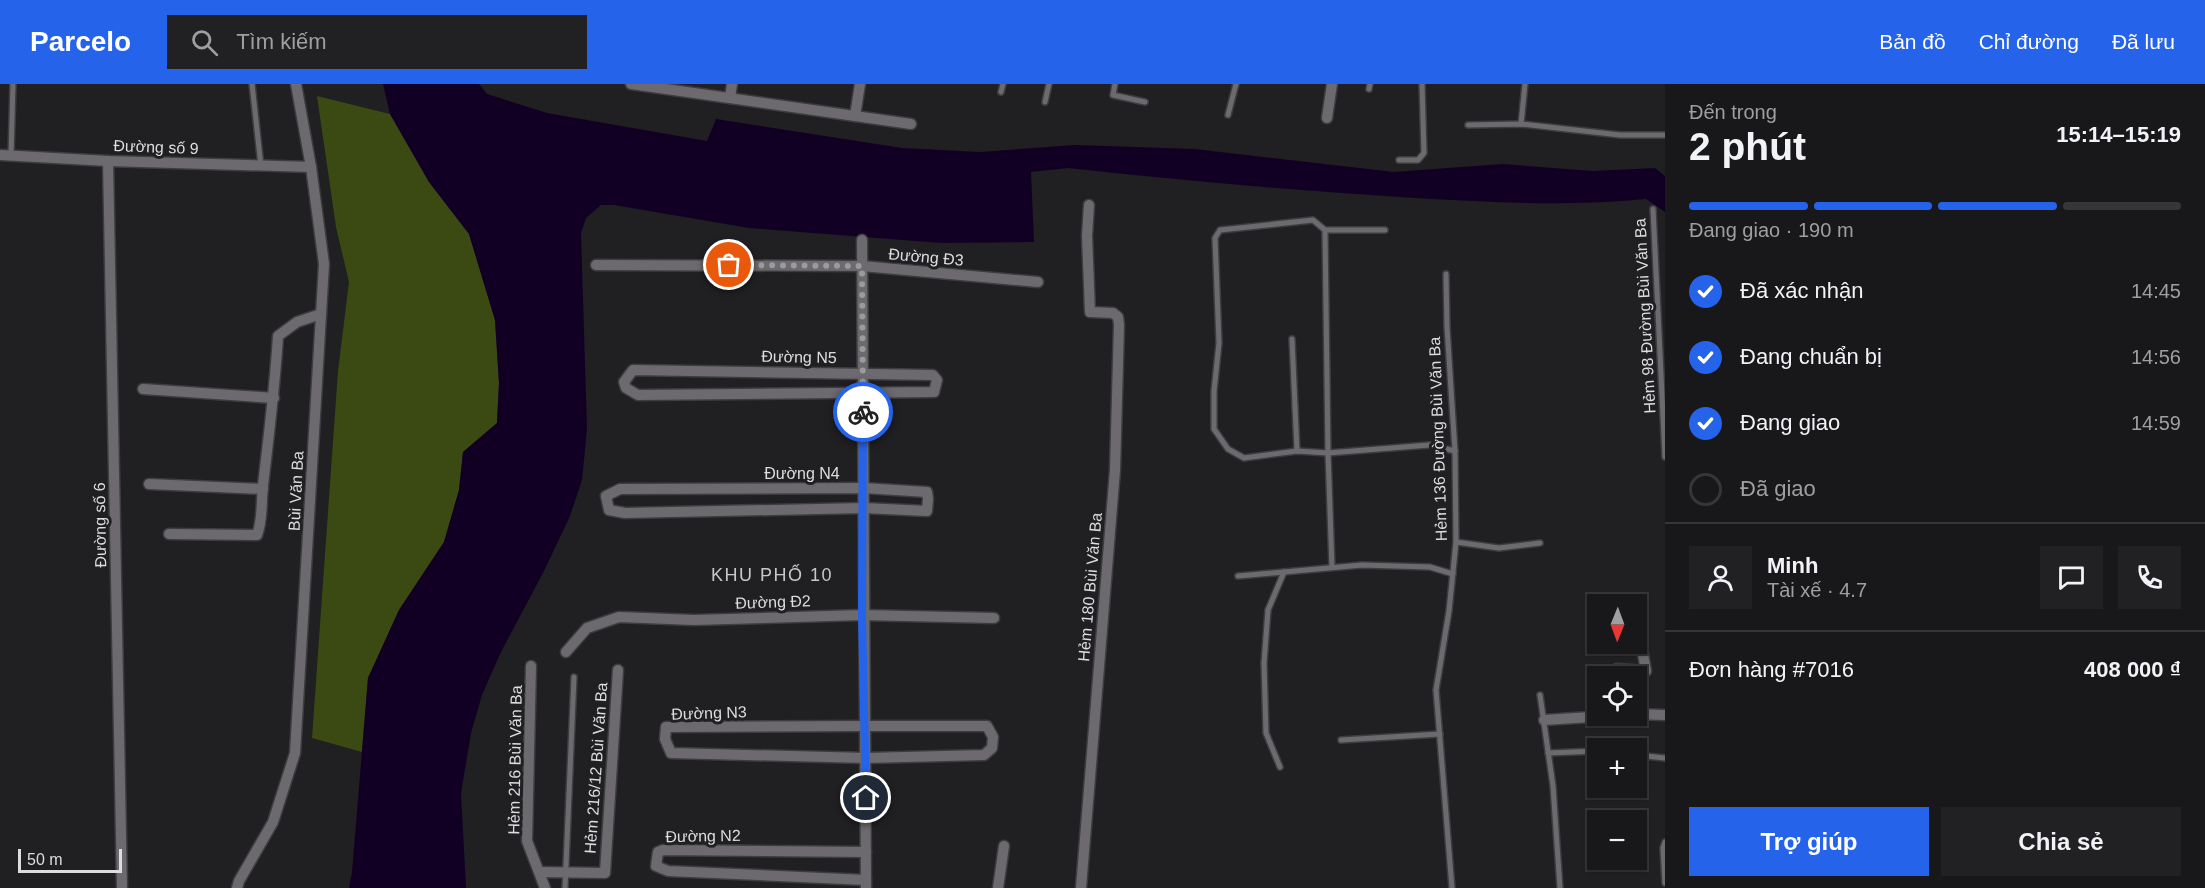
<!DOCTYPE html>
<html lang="vi">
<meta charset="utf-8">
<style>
body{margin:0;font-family:Helvetica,sans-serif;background:#212023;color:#f1f3f6;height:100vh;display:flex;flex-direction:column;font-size:22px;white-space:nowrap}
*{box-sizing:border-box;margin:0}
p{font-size:20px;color:#9f9fa2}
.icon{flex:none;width:33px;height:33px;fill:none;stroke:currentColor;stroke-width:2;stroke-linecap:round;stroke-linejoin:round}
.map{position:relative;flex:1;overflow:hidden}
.sheet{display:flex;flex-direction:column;background:#18171a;width:540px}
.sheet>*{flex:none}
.needle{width:39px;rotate:181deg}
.controls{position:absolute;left:1587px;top:510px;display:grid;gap:12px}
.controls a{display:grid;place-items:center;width:60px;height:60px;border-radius:0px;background:#18171a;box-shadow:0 2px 4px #0004,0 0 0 2px #363639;font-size:30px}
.scale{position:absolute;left:18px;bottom:15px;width:104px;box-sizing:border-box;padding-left:6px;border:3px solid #dddddf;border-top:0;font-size:16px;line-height:21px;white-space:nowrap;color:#dddddf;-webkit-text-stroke:4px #201f22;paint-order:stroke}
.pin{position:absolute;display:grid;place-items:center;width:51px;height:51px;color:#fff;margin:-26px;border:3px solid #fff;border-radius:50%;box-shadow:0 2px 6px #0007}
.courier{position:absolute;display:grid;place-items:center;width:60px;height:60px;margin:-30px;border:4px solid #2563eb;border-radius:50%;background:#fff;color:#222;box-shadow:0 2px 8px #0007}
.headline em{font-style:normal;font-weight:800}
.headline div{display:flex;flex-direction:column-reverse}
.headline{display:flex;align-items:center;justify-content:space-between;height:102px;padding:0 24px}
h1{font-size:39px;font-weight:800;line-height:45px}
.bar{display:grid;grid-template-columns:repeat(4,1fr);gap:9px 6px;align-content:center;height:72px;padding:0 24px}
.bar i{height:8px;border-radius:4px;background:#363639}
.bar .active{background:#2563eb}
.bar p{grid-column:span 4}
.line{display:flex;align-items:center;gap:15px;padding:0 24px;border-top:2px solid #363639}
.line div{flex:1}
.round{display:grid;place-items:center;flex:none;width:63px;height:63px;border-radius:0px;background:#212023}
ol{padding:0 24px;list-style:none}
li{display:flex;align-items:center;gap:18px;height:66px}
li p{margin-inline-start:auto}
li .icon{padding:6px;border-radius:50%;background:#2563eb;color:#fff;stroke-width:4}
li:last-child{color:#9f9fa2}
li i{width:33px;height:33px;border:3px solid #363639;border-radius:50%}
.action{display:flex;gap:12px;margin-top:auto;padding:12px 24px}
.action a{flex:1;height:69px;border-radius:0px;background:#2563eb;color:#fff;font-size:24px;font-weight:800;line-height:69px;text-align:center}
.action a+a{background:#212023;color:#f1f3f6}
header{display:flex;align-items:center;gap:36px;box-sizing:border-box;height:84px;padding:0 30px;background:#2563eb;color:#fff}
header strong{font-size:28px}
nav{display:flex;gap:33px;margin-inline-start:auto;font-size:21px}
.search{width:420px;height:54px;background:#212023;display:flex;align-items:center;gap:15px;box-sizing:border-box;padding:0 21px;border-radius:0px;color:#9f9fa2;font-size:22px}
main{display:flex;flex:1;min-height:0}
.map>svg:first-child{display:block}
.green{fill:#3b4a13}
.water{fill:#110024}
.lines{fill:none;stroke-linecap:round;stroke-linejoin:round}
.service-casing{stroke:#3d3c3f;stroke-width:8}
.minor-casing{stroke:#3d3c3f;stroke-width:13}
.service{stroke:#6c6a6e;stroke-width:5}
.minor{stroke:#6c6a6e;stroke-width:10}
.done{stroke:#9b9a9d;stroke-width:6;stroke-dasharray:0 10.8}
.route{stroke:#2563eb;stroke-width:8}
.labels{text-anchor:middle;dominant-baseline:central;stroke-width:6;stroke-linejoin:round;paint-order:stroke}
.street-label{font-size:16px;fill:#dddddf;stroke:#201f22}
.neighbourhood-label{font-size:18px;letter-spacing:1.5px;fill:#c9c7cb;stroke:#201f22}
</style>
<header>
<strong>Parcelo</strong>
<div class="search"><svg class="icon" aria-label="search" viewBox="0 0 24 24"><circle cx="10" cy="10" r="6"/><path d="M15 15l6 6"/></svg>Tìm kiếm</div>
<nav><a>Bản đồ</a><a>Chỉ đường</a><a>Đã lưu</a></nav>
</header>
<main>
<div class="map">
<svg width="1665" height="804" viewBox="0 0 1665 804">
<rect width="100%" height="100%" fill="#201f22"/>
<path class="green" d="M317,12L390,30L429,98L469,150L495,236L499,299L497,339L463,368L459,406L444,458L399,526L368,594L362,668L312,654L338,287L349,198L336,143Z"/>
<path class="water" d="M383,0H479L487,10L547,29L707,57L716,35L902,64L980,68L1075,61L1194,65L1394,88L1502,80L1592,87L1655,84L1665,92V128L1646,115C1564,123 1482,118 1400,113C1289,106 1179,96 1068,84L1031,88L1034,158L941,159L749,144L614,121H601L586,134L581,149L587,345L582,396L570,432L545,485L500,570L482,611L471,649L461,709L466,804H349L352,788L368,594L399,526L444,458L459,406L463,368L497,339L499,299L495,236L469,150L429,98L390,30Z"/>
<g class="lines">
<g class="service-casing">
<g id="service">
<path d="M252,0L261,82"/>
<path d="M1115,0L1113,11L1145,18"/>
<path d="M1369,5L1370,0"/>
<path d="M1001,8L1003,0"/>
<path d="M1045,18L1049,0"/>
<path d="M1228,31L1236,0"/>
<path d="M1521,40L1525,0"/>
<path d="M1468,41L1521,40L1620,51H1665"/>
<path d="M11,71L13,0"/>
<path d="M1399,76H1418L1424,69L1422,0"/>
<path d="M1653,125L1665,373"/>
<path d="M1325,146L1328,369L1332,483"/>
<path d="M1385,146H1325L1313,136L1220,146L1215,154L1219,259L1214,307V345L1228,365L1244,374L1297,367L1328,369L1429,361L1455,367"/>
<path d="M1446,190L1447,243L1455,367L1456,458L1449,527L1436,606L1452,804"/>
<path d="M1292,255L1297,367"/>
<path d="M1456,458L1499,464L1540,459"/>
<path d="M1238,492L1362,481L1430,483L1453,490"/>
<path d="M1540,611L1553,702L1560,804"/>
<path d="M1341,656L1440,650"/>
<path d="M1548,669L1598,667"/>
<path d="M1636,671L1665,674"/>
<path d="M1280,683L1266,649L1264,579L1268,526L1284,488"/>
<path d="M1665,758L1663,764L1665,799"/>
<path d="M565,804L574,593"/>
</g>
</g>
<g class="minor-casing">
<g id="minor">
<path d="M631,0L911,40"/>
<path d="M730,14L732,0"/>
<path d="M855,32L860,0"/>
<path d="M1327,34L1332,0"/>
<path d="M0,71L108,77L311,83"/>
<path d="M108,77L122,804"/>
<path d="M862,156L866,804"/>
<path d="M596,181L862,182L1038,198"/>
<path d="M633,286L933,291L937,296L934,308L638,311L626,304L624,298Z"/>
<path d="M143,305L274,314"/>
<path d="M149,400L263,405"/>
<path d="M864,404L927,408L928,415L927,427L864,424L625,429L609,426L606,412L620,405Z"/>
<path d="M169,450L257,451C263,436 261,418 263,401C269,351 275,302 278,252L297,238L321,230"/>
<path d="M566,568L587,544L619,533L694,536L862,531L994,534"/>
<path d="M531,582L527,757L545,804"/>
<path d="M1618,592L1617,585L1646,587L1642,564"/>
<path d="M1636,630L1664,631"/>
<path d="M1544,636L1607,632"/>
<path d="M865,642H987L993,653L992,664L984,671L866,674L671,669L665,655L666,643Z"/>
<path d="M539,788L605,789L618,586"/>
<path d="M866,796L668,787L656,782L658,768L663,766L866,768"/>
<path d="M237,804L239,797L273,738L295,669L324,180L311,83L296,0"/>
<path d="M998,804L1004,762"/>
<path d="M1081,804L1115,386L1119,241L1118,233L1113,229L1090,228L1087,152L1089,121"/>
</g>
</g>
<use href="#service" class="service"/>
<use href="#minor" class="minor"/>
</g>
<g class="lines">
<path class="done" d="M729,181L862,182L863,328"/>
<path class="route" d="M863,328L862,531L866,714"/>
</g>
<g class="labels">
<g class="street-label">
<text transform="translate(156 63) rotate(2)">Đường số 9</text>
<text transform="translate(926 173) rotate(5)">Đường Đ3</text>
<text transform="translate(1645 232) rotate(-93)">Hẻm 98 Đường Bùi Văn Ba</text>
<text transform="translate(799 273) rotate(1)">Đường N5</text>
<text transform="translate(1438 355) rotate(-92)">Hẻm 136 Đường Bùi Văn Ba</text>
<text x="802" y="389">Đường N4</text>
<text transform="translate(296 407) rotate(-87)">Bùi Văn Ba</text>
<text transform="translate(100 441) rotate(-91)">Đường số 6</text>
<text transform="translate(1090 503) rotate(-85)">Hẻm 180 Bùi Văn Ba</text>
<text transform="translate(773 518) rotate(-2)">Đường Đ2</text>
<text transform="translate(709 629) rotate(-2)">Đường N3</text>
<text transform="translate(515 676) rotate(-89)">Hẻm 216 Bùi Văn Ba</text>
<text transform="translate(596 684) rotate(-86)">Hẻm 216/12 Bùi Văn Ba</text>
<text transform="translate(703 752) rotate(-1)">Đường N2</text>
</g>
<g class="neighbourhood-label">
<text x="772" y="491">KHU PHỐ 10</text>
</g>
</g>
</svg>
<div class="controls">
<a><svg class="needle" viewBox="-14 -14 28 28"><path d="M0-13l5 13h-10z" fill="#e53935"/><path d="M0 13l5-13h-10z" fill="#9f9fa2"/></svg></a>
<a><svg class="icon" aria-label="locate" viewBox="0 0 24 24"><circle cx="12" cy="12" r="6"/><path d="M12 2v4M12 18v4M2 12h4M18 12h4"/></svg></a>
<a>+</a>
<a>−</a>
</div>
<div class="scale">50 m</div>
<div class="pin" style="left:729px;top:181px;background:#ea580c"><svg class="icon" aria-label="bag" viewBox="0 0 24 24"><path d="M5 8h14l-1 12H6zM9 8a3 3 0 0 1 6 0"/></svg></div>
<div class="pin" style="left:866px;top:714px;background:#1f2937"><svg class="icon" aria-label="home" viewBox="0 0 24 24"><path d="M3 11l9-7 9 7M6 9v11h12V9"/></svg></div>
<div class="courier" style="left:863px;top:328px"><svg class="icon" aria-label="bike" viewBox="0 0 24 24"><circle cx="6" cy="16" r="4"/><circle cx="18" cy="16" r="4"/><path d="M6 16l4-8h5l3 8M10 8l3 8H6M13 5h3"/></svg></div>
</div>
<section class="sheet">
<div class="headline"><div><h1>2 phút</h1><p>Đến trong</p></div><em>15:14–15:19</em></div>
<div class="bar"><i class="active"></i><i class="active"></i><i class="active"></i><i></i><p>Đang giao · 190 m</p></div>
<ol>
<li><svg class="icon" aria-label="check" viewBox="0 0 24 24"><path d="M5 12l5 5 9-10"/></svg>Đã xác nhận<p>14:45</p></li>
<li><svg class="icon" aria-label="check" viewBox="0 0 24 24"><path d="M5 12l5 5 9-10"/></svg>Đang chuẩn bị<p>14:56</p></li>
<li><svg class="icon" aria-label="check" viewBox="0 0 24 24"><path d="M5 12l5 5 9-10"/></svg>Đang giao<p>14:59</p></li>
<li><i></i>Đã giao</li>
</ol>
<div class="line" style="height:108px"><a class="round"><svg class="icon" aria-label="person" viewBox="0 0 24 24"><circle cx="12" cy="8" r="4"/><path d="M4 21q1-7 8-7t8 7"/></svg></a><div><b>Minh</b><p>Tài xế · 4.7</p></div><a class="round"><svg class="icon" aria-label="chat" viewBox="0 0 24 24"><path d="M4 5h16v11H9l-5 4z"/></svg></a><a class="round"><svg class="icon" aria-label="phone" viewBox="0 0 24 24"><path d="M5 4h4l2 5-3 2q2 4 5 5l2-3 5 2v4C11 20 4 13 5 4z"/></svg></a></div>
<div class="line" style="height:78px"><div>Đơn hàng #7016</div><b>408 000 ₫</b></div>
<div class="action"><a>Trợ giúp</a><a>Chia sẻ</a></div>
</section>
</main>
